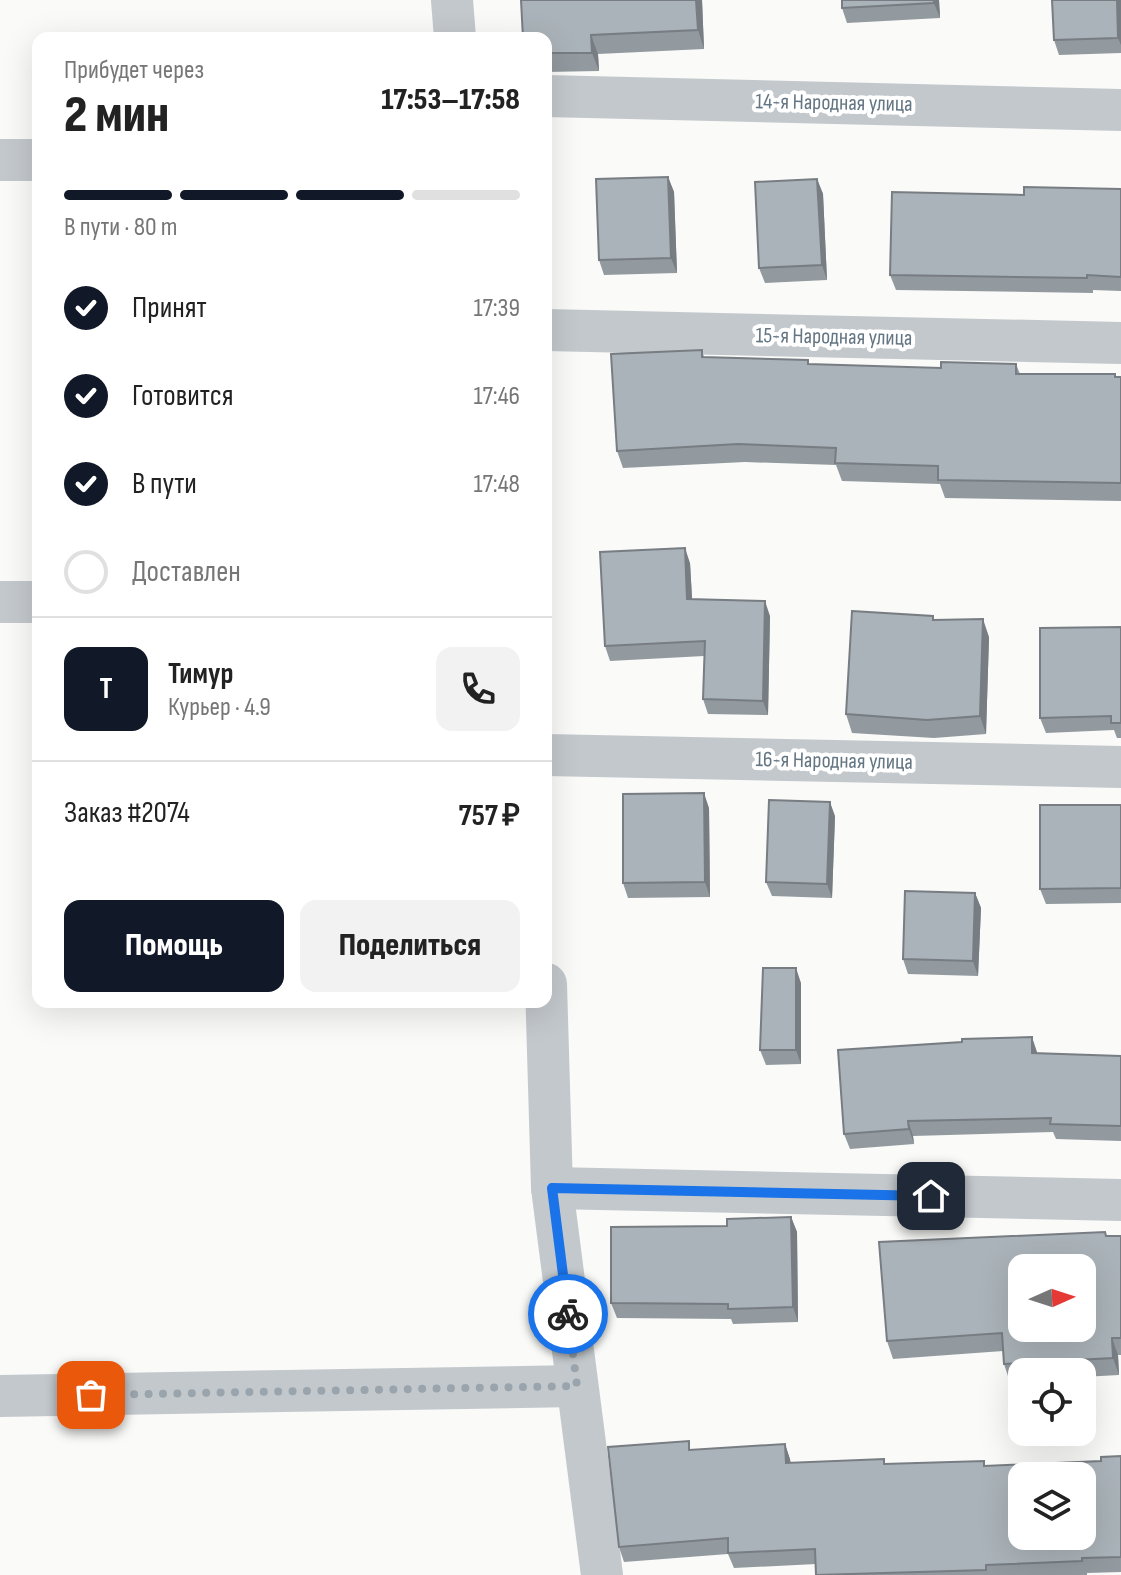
<!DOCTYPE html>
<html lang="ru">
<meta charset="utf-8">
<style>
body{margin:0;font-family:"Sofia Sans Condensed",sans-serif;background:#f2f2f2;color:#222;height:100vh;display:flex;flex-direction:column;font-size:30px;white-space:nowrap}
*{box-sizing:border-box;margin:0}
p{font-size:26px;color:#767676}
.icon{flex:none;width:44px;height:44px;fill:none;stroke:currentColor;stroke-width:2;stroke-linecap:round;stroke-linejoin:round}
.map{position:relative;flex:1;overflow:hidden}
.sheet{position:absolute;left:32px;top:32px;width:520px;height:976px;display:flex;flex-direction:column;background:#fff;border-radius:16px;box-shadow:0 8px 32px #0002}
.sheet>*{flex:none}
.needle{width:52px;rotate:87deg}
.controls{position:absolute;left:1008px;top:1254px;display:grid;gap:16px}
.controls a{display:grid;place-items:center;width:88px;height:88px;border-radius:16px;background:#fff;box-shadow:0 8px 32px #0002;font-size:40px}
.pin{position:absolute;display:grid;place-items:center;width:68px;height:68px;color:#fff;margin:-34px;border-radius:16px;box-shadow:0 4px 12px #0006}
.courier{position:absolute;display:grid;place-items:center;width:80px;height:80px;margin:-40px;border:6px solid #1a73e8;border-radius:50%;background:#fff;color:#222;box-shadow:0 2px 10px #0007}
.head em{font-style:normal;font-weight:800}
.head div{display:flex;flex-direction:column-reverse}
.head{display:flex;align-items:center;justify-content:space-between;height:136px;padding:0 32px}
h1{font-size:52px;font-weight:800;line-height:60px}
.bar{display:grid;grid-template-columns:repeat(4,1fr);gap:12px 8px;align-content:center;height:96px;padding:0 32px}
.bar i{height:10px;border-radius:6px;background:#e0e0e0}
.bar .on{background:#111827}
.bar p{grid-column:span 4}
.line{display:flex;align-items:center;gap:20px;padding:0 32px;border-top:2px solid #e0e0e0}
.line div{flex:1}
.round{display:grid;place-items:center;flex:none;width:84px;height:84px;border-radius:16px;background:#f2f2f2}
ol{padding:0 32px;list-style:none}
li{display:flex;align-items:center;gap:24px;height:88px}
li p{margin-inline-start:auto}
li .icon{padding:8px;border-radius:50%;background:#111827;color:#fff;stroke-width:4}
li:last-child{color:#767676}
li i{width:44px;height:44px;border:4px solid #e0e0e0;border-radius:50%}
.primary-button{display:flex;gap:16px;margin-top:auto;padding:16px 32px}
.primary-button a{flex:1;height:92px;border-radius:16px;background:#111827;color:#fff;font-size:32px;font-weight:800;line-height:92px;text-align:center}
.primary-button a+a{background:#f2f2f2;color:#222}
.map>svg:first-child{display:block}
.lines{fill:none;stroke-linecap:round;stroke-linejoin:round}
.minor{stroke:#c3c8cc;stroke-width:42}
.wall{fill:#929a9f}
.shaded-wall{fill:#777d82}
.building{fill:#aab3b9;stroke:#777d82;stroke-width:2;fill-rule:evenodd}
.done{stroke:#99a4ac;stroke-width:8;stroke-dasharray:0 14.4}
.route{stroke:#1a73e8;stroke-width:10}
.labels{text-anchor:middle;dominant-baseline:central;stroke-width:8;stroke-linejoin:round;paint-order:stroke}
.street-label{font-size:22px;fill:#657683;stroke:#fff}
</style>
<div class="map">
<svg width="1121" height="1575" viewBox="0 0 1121 1575">
<rect width="100%" height="100%" fill="#fafaf8"/>
<g class="lines">
<g class="minor">
<path d="M452,0L455,38"/>
<path d="M546,96L1121,110"/>
<path d="M0,160H38"/>
<path d="M546,330L1121,343"/>
<path d="M0,602H38"/>
<path d="M546,755L1121,767"/>
<path d="M546,984L552,1188L602,1575"/>
<path d="M552,1188L1121,1200"/>
<path d="M0,1396L577,1386"/>
</g>
</g>
<g class="wall">
<path d="M521,0H702L704,49L598,54L599,71L546,72V38Z"/>
<path d="M842,0H939L940,18L847,23L842,8Z"/>
<path d="M1121,0V53L1059,55L1054,40Z"/>
<path d="M668,177L674,192L677,273L604,275L599,260Z"/>
<path d="M817,179L823,194L827,280L765,283L759,268Z"/>
<path d="M1121,189V291L1093,290V293L896,290L890,275L1024,195Z"/>
<path d="M702,350L704,357L808,360L809,364L941,368L1016,364L1020,374L1121,377V501L945,498L940,484L842,481L836,465L745,462L623,468L617,451Z"/>
<path d="M690,563L692,599L770,616L768,715L708,714L703,699L704,656L610,661L605,646Z"/>
<path d="M1121,627V738H1117L1114,730L1046,733L1040,718Z"/>
<path d="M989,637L986,734L934,738L852,733L846,714Z"/>
<path d="M1121,805V903L1046,904L1040,889Z"/>
<path d="M709,808L710,897L628,898L623,883Z"/>
<path d="M835,816L832,898L772,896L766,882Z"/>
<path d="M975,893L981,908L978,976L908,974L903,959Z"/>
<path d="M801,983V1064L766,1065L760,1050Z"/>
<path d="M1037,1053L1121,1056V1141L1056,1139L1053,1132L913,1136L914,1144L850,1149L844,1134Z"/>
<path d="M791,1217L797,1232L798,1322L733,1324L731,1319L617,1318L611,1303L727,1226Z"/>
<path d="M1105,1232L1107,1236H1121V1355H1118L1119,1375L1082,1377V1372H1022V1381L1010,1382L1004,1364L1003,1351L893,1359L887,1341Z"/>
<path d="M785,1444L791,1463L986,1466L1101,1461L1121,1456V1572L1087,1573V1575H816V1564L734,1568L728,1554L624,1562L619,1547L692,1450Z"/>
</g>
<g class="shaded-wall">
<path d="M696,0H702L704,49L698,30Z"/>
<path d="M934,0H939L940,18L934,3Z"/>
<path d="M1117,0H1121V45L1118,38Z"/>
<path d="M591,35L598,54L599,71L592,53Z"/>
<path d="M668,177L674,192L677,273L671,258Z"/>
<path d="M817,179L823,194L827,280L822,265Z"/>
<path d="M685,548L690,563L693,614L687,599Z"/>
<path d="M765,601L770,616L768,715L763,701Z"/>
<path d="M983,619L989,637L986,734L980,716Z"/>
<path d="M704,793L709,808L710,897L705,882Z"/>
<path d="M830,802L835,816L832,898L827,884Z"/>
<path d="M975,893L981,908L978,976L973,961Z"/>
<path d="M796,968L801,983V1064L796,1050Z"/>
<path d="M1032,1037L1037,1052V1067L1032,1053Z"/>
<path d="M908,1121L913,1136L914,1144L909,1129Z"/>
<path d="M791,1217L797,1232L798,1322L793,1307Z"/>
<path d="M1112,1338L1118,1355L1119,1375L1113,1358Z"/>
<path d="M785,1444L790,1459L792,1478L786,1463Z"/>
</g>
<g class="building">
<path d="M521,0H696L698,30L591,35L592,53H546V38H523Z"/>
<path d="M842,0H934V3L842,8Z"/>
<path d="M1052,0H1117L1118,38L1054,40Z"/>
<path d="M668,177L671,258L599,260L596,179Z"/>
<path d="M817,179L822,265L759,268L755,182Z"/>
<path d="M1024,187L1121,189V277L1087,275V278L890,275L892,192L1024,195Z"/>
<path d="M702,350V357L808,360V364L941,368V362L1016,364V374H1115V377H1121V483L938,480V466L835,463L836,448L738,444L617,451L611,354Z"/>
<path d="M685,548L687,599L765,601L763,701L703,699L705,641L605,646L600,552Z"/>
<path d="M852,611L933,616V620L983,619L980,716L927,720L846,714Z"/>
<path d="M1121,627V723H1111V716L1040,718V628Z"/>
<path d="M704,793L705,882L623,883V794Z"/>
<path d="M769,800L830,802L827,884L766,882Z"/>
<path d="M1040,805H1121V888L1040,889Z"/>
<path d="M905,891L975,893L973,961L903,959Z"/>
<path d="M763,968H796V1050H760Z"/>
<path d="M1032,1037V1053L1121,1056V1126L1050,1124L1051,1118L908,1121L909,1129L844,1134L838,1050L962,1042V1039Z"/>
<path d="M791,1217L793,1307L728,1309V1304L611,1303V1227L727,1226V1219Z"/>
<path d="M1105,1232L1106,1236H1121V1338H1112L1113,1358L1004,1364L1002,1333L887,1341L879,1242ZM1022,1268H1082V1328H1022Z"/>
<path d="M689,1441V1450L785,1444L786,1463L884,1459V1464L984,1461V1466L1101,1461V1457L1121,1456V1557L1082,1558V1561L986,1565V1570L816,1575L815,1549L728,1553V1538L619,1547L608,1447ZM1022,1476H1082V1536H1022Z"/>
</g>
<g class="lines">
<path class="done" d="M91,1395L577,1386L568,1314"/>
<path class="route" d="M568,1314L552,1188L931,1196"/>
</g>
<g class="labels">
<g class="street-label">
<text transform="translate(834 103) rotate(1)">14-я Народная улица</text>
<text transform="translate(834 337) rotate(1)">15-я Народная улица</text>
<text transform="translate(834 761) rotate(1)">16-я Народная улица</text>
</g>
</g>
</svg>
<div class="controls">
<a><svg class="needle" viewBox="-14 -14 28 28"><path d="M0-13l5 13h-10z" fill="#e53935"/><path d="M0 13l5-13h-10z" fill="#767676"/></svg></a>
<a><svg class="icon" aria-label="locate" viewBox="0 0 24 24"><circle cx="12" cy="12" r="6"/><path d="M12 2v4M12 18v4M2 12h4M18 12h4"/></svg></a>
<a><svg class="icon" aria-label="layers" viewBox="0 0 24 24"><path d="M12 4l9 5-9 5-9-5zM3 14l9 5 9-5"/></svg></a>
</div>
<div class="pin" style="left:91px;top:1395px;background:#ea580c"><svg class="icon" aria-label="bag" viewBox="0 0 24 24"><path d="M5 8h14l-1 12H6zM9 8a3 3 0 0 1 6 0"/></svg></div>
<div class="pin" style="left:931px;top:1196px;background:#1f2937"><svg class="icon" aria-label="home" viewBox="0 0 24 24"><path d="M3 11l9-7 9 7M6 9v11h12V9"/></svg></div>
<div class="courier" style="left:568px;top:1314px"><svg class="icon" aria-label="bike" viewBox="0 0 24 24"><circle cx="6" cy="16" r="4"/><circle cx="18" cy="16" r="4"/><path d="M6 16l4-8h5l3 8M10 8l3 8H6M13 5h3"/></svg></div>
<section class="sheet">
<div class="head"><div><h1>2 мин</h1><p>Прибудет через</p></div><em>17:53–17:58</em></div>
<div class="bar"><i class="on"></i><i class="on"></i><i class="on"></i><i></i><p>В пути · 80 m</p></div>
<ol>
<li><svg class="icon" aria-label="check" viewBox="0 0 24 24"><path d="M5 12l5 5 9-10"/></svg>Принят<p>17:39</p></li>
<li><svg class="icon" aria-label="check" viewBox="0 0 24 24"><path d="M5 12l5 5 9-10"/></svg>Готовится<p>17:46</p></li>
<li><svg class="icon" aria-label="check" viewBox="0 0 24 24"><path d="M5 12l5 5 9-10"/></svg>В пути<p>17:48</p></li>
<li><i></i>Доставлен</li>
</ol>
<div class="line" style="height:144px"><b class="round" style="background:#111827;color:#fff">Т</b><div><b>Тимур</b><p>Курьер · 4.9</p></div><a class="round"><svg class="icon" aria-label="phone" viewBox="0 0 24 24"><path d="M5 4h4l2 5-3 2q2 4 5 5l2-3 5 2v4C11 20 4 13 5 4z"/></svg></a></div>
<div class="line" style="height:104px"><div>Заказ #2074</div><b>757 ₽</b></div>
<div class="primary-button"><a>Помощь</a><a>Поделиться</a></div>
</section>
</div>
